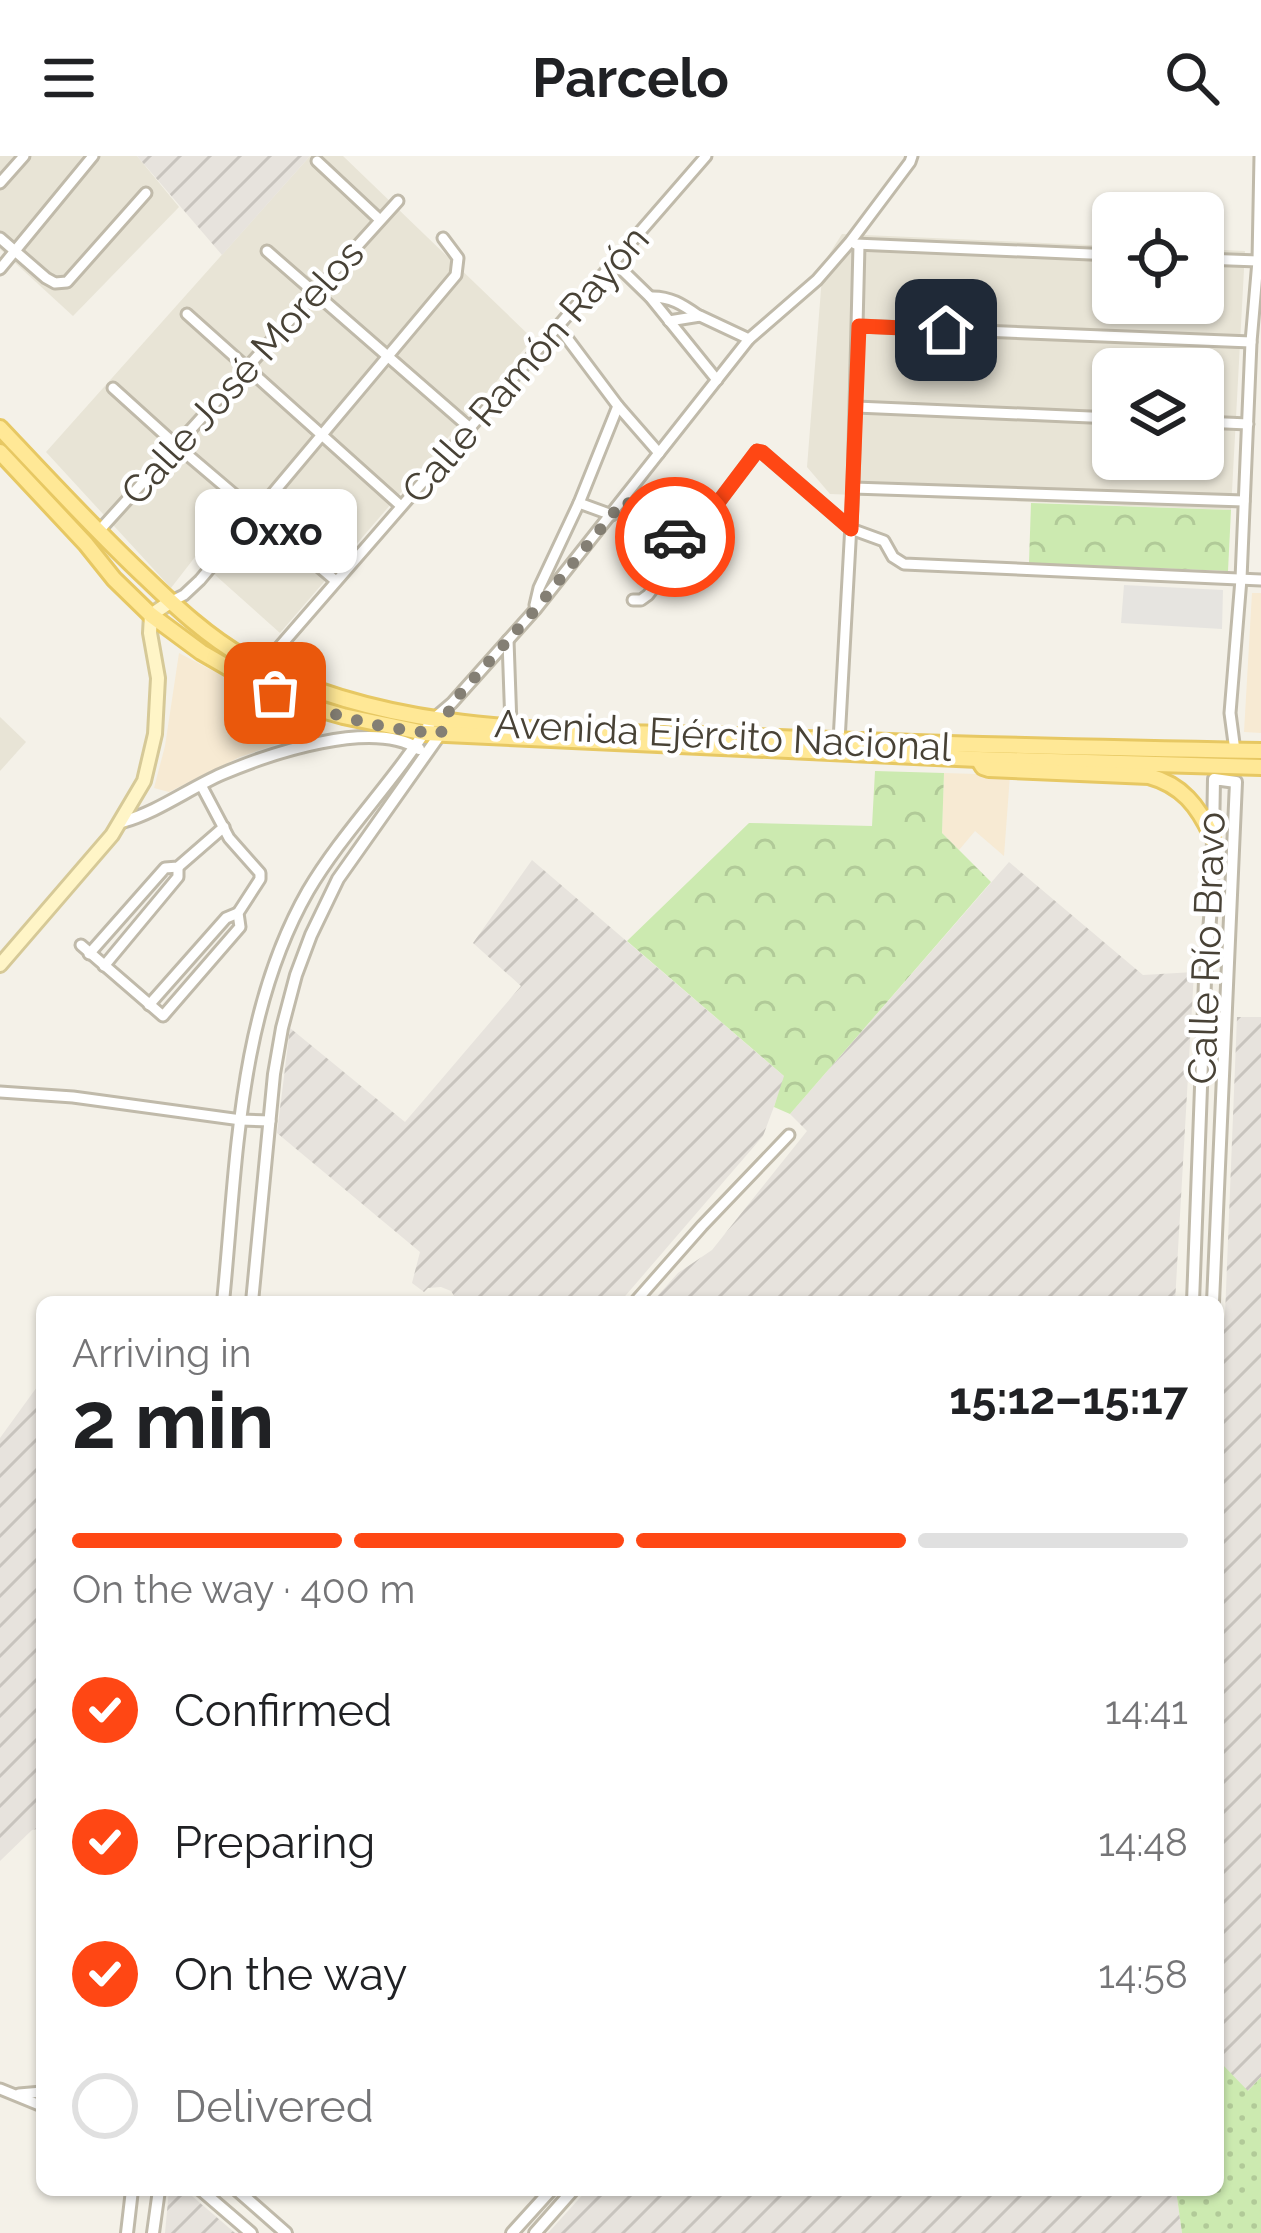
<!DOCTYPE html>
<meta charset="utf-8">
<style>
body{margin:0;font-family:Raleway,sans-serif;background:#f6f6f6;color:#202124;height:100vh;display:flex;flex-direction:column;font-size:45px;white-space:nowrap}
*{box-sizing:border-box;margin:0}
p{font-size:39px;color:#757577}
.icon{flex:none;width:66px;height:66px;fill:none;stroke:currentColor;stroke-width:2;stroke-linecap:round;stroke-linejoin:round}
.map{position:relative;flex:1;overflow:hidden}
.details{position:absolute;left:36px;top:1140px;width:1188px;height:900px;display:flex;flex-direction:column;background:#fff;border-radius:18px;box-shadow:0 3px 9px #0004}
.details>*{flex:none}
.controls{position:absolute;left:1092px;top:36px;display:grid;gap:24px}
.controls a{display:grid;place-items:center;width:132px;height:132px;border-radius:18px;background:#fff;box-shadow:0 3px 9px #0004;font-size:60px}
.pin{position:absolute;display:grid;place-items:center;width:102px;height:102px;color:#fff;margin:-51px;border-radius:24px;box-shadow:0 6px 18px #0006}
.courier{position:absolute;display:grid;place-items:center;width:120px;height:120px;margin:-60px;border:9px solid #ff4714;border-radius:50%;background:#fff;color:#222;box-shadow:0 3px 15px #0007}
.bubble{position:absolute;height:84px;border-radius:18px;background:#fff;box-shadow:0 3px 9px #0004;font-size:39px;font-weight:700;line-height:84px;text-align:center}
.head em{font-style:normal;font-weight:700}
.head div{display:flex;flex-direction:column-reverse}
.head{display:flex;align-items:center;justify-content:space-between;height:204px;padding:0 36px}
h1{font-size:78px;font-weight:700;line-height:90px}
.bar{display:grid;grid-template-columns:repeat(4,1fr);gap:18px 12px;align-content:center;height:144px;padding:0 36px}
.bar i{height:15px;border-radius:9px;background:#e0e0e0}
.bar .active{background:#ff4714}
.bar p{grid-column:span 4}
ol{padding:0 36px;list-style:none}
li{display:flex;align-items:center;gap:36px;height:132px}
li p{margin-inline-start:auto}
li .icon{padding:12px;border-radius:50%;background:#ff4714;color:#fff;stroke-width:4}
li:last-child{color:#757577}
li i{width:66px;height:66px;border:6px solid #e0e0e0;border-radius:50%}
header{display:flex;justify-content:space-between;align-items:center;height:156px;padding:0 36px;background:#fff;font-size:54px;font-weight:700}
.map>svg:first-child{display:block}
.residential{fill:#e8e4d6;fill-rule:evenodd}
.commercial{fill:#f7ead3}
.industrial{fill:url(#industrial-furrows)}
.grass{fill:url(#grass-dots)}
.park{fill:url(#park-crowns)}
.parking{fill:#e6e4e0}
.lines{fill:none;stroke-linecap:round;stroke-linejoin:round}
.minor-casing{stroke:#c0baaa;stroke-width:15}
.tertiary-casing{stroke:#c0baaa;stroke-width:16}
.secondary-casing{stroke:#d6c997;stroke-width:18}
.primary-casing{stroke:#e7c863;stroke-width:20}
.minor{stroke:#fff;stroke-width:9}
.tertiary{stroke:#fff;stroke-width:10}
.secondary{stroke:#fff5c7;stroke-width:12}
.primary{stroke:#ffe896;stroke-width:14}
.done{stroke:#847f74;stroke-width:12;stroke-dasharray:0 21.6}
.route{stroke:#ff4714;stroke-width:15}
.labels{text-anchor:middle;dominant-baseline:central;stroke-width:9;stroke-linejoin:round;paint-order:stroke}
.street-label{font-size:39px;fill:#484236;stroke:#fff}
</style>
<header><svg class="icon" aria-label="menu" viewBox="0 0 24 24"><path d="M4 6h16M4 12h16M4 18h16"/></svg>Parcelo<svg class="icon" aria-label="search" viewBox="0 0 24 24"><circle cx="10" cy="10" r="6"/><path d="M15 15l6 6"/></svg></header>
<div class="map">
<svg width="1261" height="2077" viewBox="0 0 1261 2077">
<defs>
<pattern id="industrial-furrows" width="10" height="10" patternUnits="userSpaceOnUse" patternTransform="scale(3)"><rect width="10" height="10" fill="#e7e3dd"/><path d="M-1 1l2-2M0 10L10 0M9 11l2-2" fill="none" stroke="#c8c4be"/></pattern>
<pattern id="grass-dots" width="8" height="8" patternUnits="userSpaceOnUse" patternTransform="scale(3)"><rect width="8" height="8" fill="#cceab0"/><path d="M2 2h.1M6 6h.1" fill="none" stroke="#b1ca98" stroke-width="1.8" stroke-linecap="round"/></pattern>
<pattern id="park-crowns" width="20" height="18" patternUnits="userSpaceOnUse" patternTransform="scale(3)"><rect width="20" height="18" fill="#cceab0"/><path d="M2 6a3 3 0 1 1 6 0M12 15a3 3 0 1 1 6 0" fill="none" stroke="#b1ca98"/></pattern>
</defs>
<rect width="100%" height="100%" fill="#f4f1e8"/>
<g class="residential">
<path d="M0,0H137L179,51L73,160L0,93Z"/>
<path d="M310,0H343L533,183L280,477L195,401L171,432L46,296Z"/>
<path d="M842,78L1113,90V147H1203V93L1245,95L1231,354L830,338L807,311L823,108ZM1113,213H1203V303H1113Z"/>
<path d="M0,561L26,586L0,615Z"/>
</g>
<g class="commercial">
<path d="M1252,437H1261V577L1244,576Z"/>
<path d="M179,497L259,539L314,558L302,569L306,578L240,601L169,636L154,632L165,590Z"/>
<path d="M944,617L1010,619L1004,700L975,675L959,694L942,677Z"/>
</g>
<g class="industrial">
<path d="M137,0H310L222,99Z"/>
<path d="M532,704L785,921L763,980L620,1146H458L451,1135L441,1131L428,1132L424,1136L412,1127L420,1096L277,977L290,872L405,966L521,830L473,787Z"/>
<path d="M1009,706L1143,819L1194,816L1175,1146H652L678,1117L712,1094L807,975L790,958Z"/>
<path d="M1237,861H1261V1921L1248,1936L1223,1910L1218,1909V1188L1225,1159Z"/>
<path d="M42,1224V1672L32,1674L0,1705V1282Z"/>
<path d="M169,2034H185L235,2077H165Z"/>
<path d="M587,2034H1176L1182,2077H548Z"/>
</g>
<path class="grass" d="M1218,1909H1223L1248,1935L1261,1921V2077H1182L1176,2034H1218Z"/>
<g class="park">
<path d="M1031,347L1231,354L1228,415L1029,407Z"/>
<path d="M875,615L944,617L942,677L991,726L790,958L774,951L784,920L627,785L749,667L872,670Z"/>
</g>
<path class="parking" d="M1124,429L1223,434L1222,473L1121,467Z"/>
<g class="lines">
<g class="minor-casing">
<g id="minor">
<path d="M317,5L380,64"/>
<path d="M0,27L24,0"/>
<path d="M0,82L46,122L55,127L67,126L146,37"/>
<path d="M855,88L1113,99"/>
<path d="M267,95L470,272"/>
<path d="M1203,103L1258,105"/>
<path d="M614,106L650,141L717,224"/>
<path d="M0,113L93,0"/>
<path d="M650,141C670,140 683,149 699,160"/>
<path d="M187,158L401,350"/>
<path d="M669,165L700,160L749,183"/>
<path d="M558,170L618,250L659,297"/>
<path d="M859,170L1251,186"/>
<path d="M113,232L176,289L336,425"/>
<path d="M856,251L1113,262"/>
<path d="M1203,266L1248,268"/>
<path d="M853,332L1244,345"/>
<path d="M624,344L685,389"/>
<path d="M579,347L618,250"/>
<path d="M98,376L398,45"/>
<path d="M633,444H641L648,439L757,295L762,296L851,373L884,385L893,401L904,408L1261,424"/>
<path d="M170,446L184,439L200,424L456,119L458,102L443,82"/>
<path d="M535,449L539,432L579,347L612,359"/>
<path d="M508,484L511,570"/>
<path d="M262,511L706,0"/>
<path d="M432,564L452,547L535,454L749,183L817,124L850,86L910,6L912,0"/>
<path d="M839,585L853,332L859,89"/>
<path d="M1235,595L1230,557L1241,423L1251,186L1258,105L1260,0"/>
<path d="M81,789L163,860L240,771L238,757L260,723V717L229,682L201,629"/>
<path d="M89,798L165,712L178,711L224,671"/>
<path d="M104,810L178,721V711"/>
<path d="M149,849L226,762L238,757"/>
<path d="M0,936L73,941L241,964L270,965"/>
<path d="M635,1146L702,1070L789,979"/>
<path d="M0,1933L42,1950"/>
<path d="M19,1938L42,1936"/>
</g>
</g>
<g class="tertiary-casing">
<g id="tertiary">
<path d="M122,666C158,656 188,633 222,618C271,597 372,563 419,593"/>
<path d="M223,1146C237,1008 237,859 308,735C344,674 396,624 432,564"/>
<path d="M252,1146L274,918L282,872L296,819L311,779L338,723L441,577"/>
<path d="M1193,1146L1205,824L1212,739L1214,623L1236,626L1213,1146"/>
<path d="M201,2034L251,2077"/>
<path d="M237,2034L286,2077"/>
<path d="M127,2077L132,2034"/>
<path d="M153,2077L159,2034"/>
<path d="M512,2077L551,2034"/>
<path d="M535,2077L573,2034"/>
</g>
</g>
<g class="secondary-casing">
<path id="secondary" d="M0,809L112,679L144,625L155,578L158,522L150,477L151,459L170,446"/>
</g>
<g class="primary-casing">
<g id="primary">
<path d="M0,272C48,323 95,374 146,422C176,451 208,481 245,502C392,583 570,574 734,580C909,588 1085,592 1261,595"/>
<path d="M0,296L86,388L114,423L151,459L201,496L253,526L304,549L343,560L425,577L978,603L1261,611"/>
<path d="M978,603L983,611L989,613L1149,620C1182,629 1198,650 1212,680"/>
</g>
</g>
<use href="#minor" class="minor"/>
<use href="#tertiary" class="tertiary"/>
<use href="#secondary" class="secondary"/>
<use href="#primary" class="primary"/>
</g>
<g class="lines">
<path class="done" d="M275,537C326,558 385,575 441,577L452,547L535,454L624,344L675,381"/>
<path class="route" d="M675,381L686,389L757,295L762,296L851,373L859,170L946,174"/>
</g>
<g class="labels">
<g class="street-label">
<text transform="translate(525 208) rotate(-49)">Calle Ramón Rayón</text>
<text transform="translate(242 216) rotate(-48)">Calle José Morelos</text>
<text transform="translate(723 579) rotate(3)">Avenida Ejército Nacional</text>
<text transform="translate(1206 792) rotate(-88)">Calle Río Bravo</text>
</g>
</g>
</svg>
<div class="controls">
<a><svg class="icon" aria-label="locate" viewBox="0 0 24 24"><circle cx="12" cy="12" r="6"/><path d="M12 2v4M12 18v4M2 12h4M18 12h4"/></svg></a>
<a><svg class="icon" aria-label="layers" viewBox="0 0 24 24"><path d="M12 4l9 5-9 5-9-5zM3 14l9 5 9-5"/></svg></a>
</div>
<div class="pin" style="left:275px;top:537px;background:#ea580c"><svg class="icon" aria-label="bag" viewBox="0 0 24 24"><path d="M5 8h14l-1 12H6zM9 8a3 3 0 0 1 6 0"/></svg></div>
<div class="pin" style="left:946px;top:174px;background:#1f2937"><svg class="icon" aria-label="home" viewBox="0 0 24 24"><path d="M3 11l9-7 9 7M6 9v11h12V9"/></svg></div>
<div class="courier" style="left:675px;top:381px"><svg class="icon" aria-label="car" viewBox="0 0 24 24"><path d="M5 17H2v-5l4-1 3-4h7l3 4 3 1v5h-3M9 17h6M6 11h13"/><circle cx="7" cy="17" r="2"/><circle cx="17" cy="17" r="2"/></svg></div>
<div class="bubble" style="left:195px;top:333px;width:162px">Oxxo</div>
<section class="details">
<div class="head"><div><h1>2 min</h1><p>Arriving in</p></div><em>15:12–15:17</em></div>
<div class="bar"><i class="active"></i><i class="active"></i><i class="active"></i><i></i><p>On the way · 400 m</p></div>
<ol>
<li><svg class="icon" aria-label="check" viewBox="0 0 24 24"><path d="M5 12l5 5 9-10"/></svg>Confirmed<p>14:41</p></li>
<li><svg class="icon" aria-label="check" viewBox="0 0 24 24"><path d="M5 12l5 5 9-10"/></svg>Preparing<p>14:48</p></li>
<li><svg class="icon" aria-label="check" viewBox="0 0 24 24"><path d="M5 12l5 5 9-10"/></svg>On the way<p>14:58</p></li>
<li><i></i>Delivered</li>
</ol>
</section>
</div>
